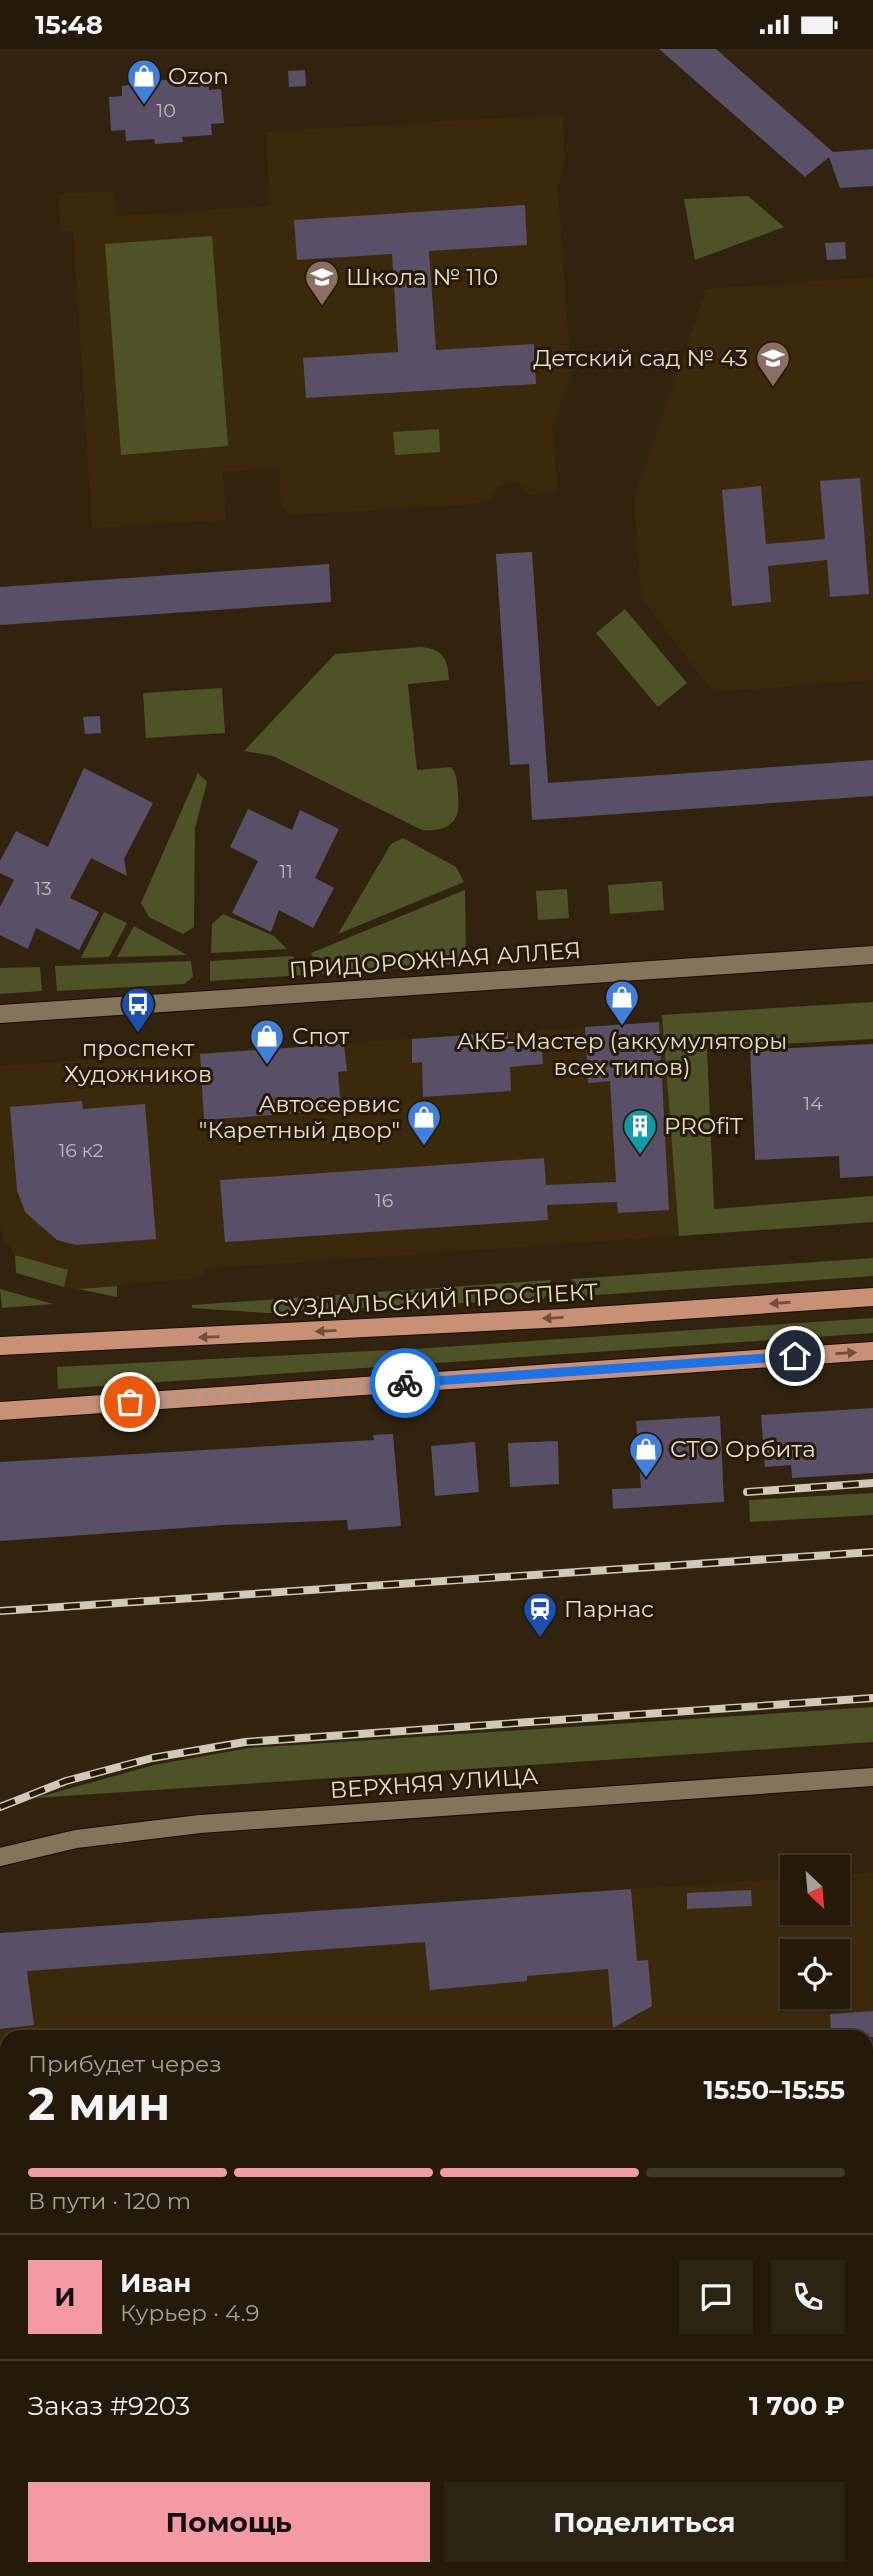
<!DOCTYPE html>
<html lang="ru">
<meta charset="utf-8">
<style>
body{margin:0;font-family:Montserrat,sans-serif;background:#2d2313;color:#f1f3f6;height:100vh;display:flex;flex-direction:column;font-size:26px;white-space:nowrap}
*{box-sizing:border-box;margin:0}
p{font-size:23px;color:#a3a19c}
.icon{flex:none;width:38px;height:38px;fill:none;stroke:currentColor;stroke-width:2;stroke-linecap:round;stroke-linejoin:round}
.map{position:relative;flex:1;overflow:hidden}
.sheet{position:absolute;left:0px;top:1981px;width:873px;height:546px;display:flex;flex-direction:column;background:#251a0a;border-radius:21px 21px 0 0;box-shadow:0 2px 5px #0004,0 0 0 2px #42382b}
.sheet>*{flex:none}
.needle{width:46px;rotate:154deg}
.buttons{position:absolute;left:780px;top:1806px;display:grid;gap:14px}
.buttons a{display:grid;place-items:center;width:70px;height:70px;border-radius:0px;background:#251a0a;box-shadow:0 2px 5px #0004,0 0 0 2px #42382b;font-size:35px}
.pin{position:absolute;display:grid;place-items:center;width:60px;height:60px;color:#fff;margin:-30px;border:4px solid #fff;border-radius:50%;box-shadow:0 2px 7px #0007}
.courier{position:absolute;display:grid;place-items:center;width:70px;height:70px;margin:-35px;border:5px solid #1a73e8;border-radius:50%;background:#fff;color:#222;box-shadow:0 2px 9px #0007}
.overview em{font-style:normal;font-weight:700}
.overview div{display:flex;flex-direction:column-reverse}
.overview{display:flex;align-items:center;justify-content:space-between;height:119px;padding:0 28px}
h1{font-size:46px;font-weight:700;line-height:52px}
.bar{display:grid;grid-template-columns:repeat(4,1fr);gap:10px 7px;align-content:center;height:84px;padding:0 28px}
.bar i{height:9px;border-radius:5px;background:#42382b}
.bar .active{background:#f49aa5}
.bar p{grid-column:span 4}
.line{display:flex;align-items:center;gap:18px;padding:0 28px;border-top:2px solid #42382b}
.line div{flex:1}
.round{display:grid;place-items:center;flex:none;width:74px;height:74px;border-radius:0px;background:#2d2313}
.primary-button{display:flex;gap:14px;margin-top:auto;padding:14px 28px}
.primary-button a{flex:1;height:80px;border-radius:0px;background:#f49aa5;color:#111;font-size:28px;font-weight:700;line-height:80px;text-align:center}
.primary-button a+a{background:#2d2313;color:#f1f3f6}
.status{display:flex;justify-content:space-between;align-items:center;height:49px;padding:0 35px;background:#251a0a;direction:ltr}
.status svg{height:19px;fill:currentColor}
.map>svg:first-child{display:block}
.built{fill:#3b290c;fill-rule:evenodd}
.green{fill:#4d5327}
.building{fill:#594f67}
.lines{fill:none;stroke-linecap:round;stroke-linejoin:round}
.minor-casing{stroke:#190c00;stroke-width:20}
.major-casing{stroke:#190c00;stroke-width:20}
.minor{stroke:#84745c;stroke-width:18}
.major{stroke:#c89176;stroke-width:18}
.rail-casing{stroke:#d1c8ba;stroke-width:8}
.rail{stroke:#271a05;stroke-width:5;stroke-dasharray:16;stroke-linecap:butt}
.oneway{fill:#6f5038}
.done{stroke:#a69b8b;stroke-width:7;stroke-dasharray:0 12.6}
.route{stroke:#1a73e8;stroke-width:9}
.labels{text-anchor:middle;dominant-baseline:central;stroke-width:6;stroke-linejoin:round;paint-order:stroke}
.number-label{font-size:19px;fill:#c2b9b5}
.poi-label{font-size:23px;fill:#e5dccf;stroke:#271a05;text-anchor:start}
.street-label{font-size:23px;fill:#e5dccf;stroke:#271a05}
</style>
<div class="status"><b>15:48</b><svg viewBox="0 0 49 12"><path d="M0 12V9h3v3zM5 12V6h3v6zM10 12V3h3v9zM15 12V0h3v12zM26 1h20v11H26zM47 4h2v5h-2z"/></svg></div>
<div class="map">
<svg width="873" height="2527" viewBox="0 0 873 2527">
<rect width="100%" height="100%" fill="#31230e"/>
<g class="built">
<path d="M563,65L565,112L558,139L571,324L552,378L559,442L530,446L518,433L498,437L492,450L466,456L289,466L281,456L279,420L223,422L226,471L92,479L73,182H61L58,145L114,142L115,167L270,157L266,83Z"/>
<path d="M873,228V631L713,643L641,548L634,451L706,240Z"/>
<path d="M663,973L679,1187L203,1220L204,1228L78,1240L64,1238L68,1221L15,1206L4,1190L0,1176V1017Z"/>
<path d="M873,1824V2106H866V1988H7V2212L0,2213V1884L793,1829V1864H838V1826ZM793,1902H838V1948H793Z"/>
<path d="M7,2260V2449L4,2403H0V2261Z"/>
<path d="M12,2520H832V2527H13Z"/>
</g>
<g class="green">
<path d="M748,147L784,178L695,211L684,150Z"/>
<path d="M212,187L228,397L121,406L105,195Z"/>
<path d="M439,380L440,403L395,406L393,383Z"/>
<path d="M625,560L687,634L658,658L596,584Z"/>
<path d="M421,598C444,600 448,611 449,631L408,635L417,721L451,718C458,726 457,735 458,745C461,773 450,783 422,781L273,707L244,702L335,605Z"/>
<path d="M222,639L225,684L146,689L143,644Z"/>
<path d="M198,724L207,733L195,779L194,878L183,885L149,868L141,854Z"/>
<path d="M403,789L456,818L464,833L338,885L391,795Z"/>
<path d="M662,832L664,861L610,865L608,836Z"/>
<path d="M567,840L569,869L538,871L536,842Z"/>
<path d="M465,841L466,914L322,925L311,904Z"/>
<path d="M104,863L127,874L109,908L81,909Z"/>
<path d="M223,865L274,887L287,900L211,904L212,875Z"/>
<path d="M134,877L187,906L117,908Z"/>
<path d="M293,907L304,926L210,932V912Z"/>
<path d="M191,912L193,928L184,935L57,942L55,917Z"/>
<path d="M40,918L42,942L0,945V919Z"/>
<path d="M873,953V990L707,999L714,1160L873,1147V1173L679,1187L662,966Z"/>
<path d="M15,1206L68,1221L64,1238L16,1224Z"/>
<path d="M873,1209V1227L582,1247L571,1230Z"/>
<path d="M551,1231L544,1250L267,1264L192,1259V1256Z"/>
<path d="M117,1237V1248L78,1240Z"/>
<path d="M0,1240L53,1255L2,1259Z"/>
<path d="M873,1269V1284L58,1340L57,1318L428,1299Z"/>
<path d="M873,1444V1466L750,1473L749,1451Z"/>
<path d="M873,1658V1693L35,1749L154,1716L249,1699Z"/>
</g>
<g class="building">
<path d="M659,0H716L833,103L873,100V137L840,139L829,108L805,128Z"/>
<path d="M305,21L306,37L289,38L288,22Z"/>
<path d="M178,29L179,32L208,31L209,41L221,40L224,74L211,75L212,86L182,88L183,93L155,95L154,90L126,92L125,81L111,82L109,48L122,47V37Z"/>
<path d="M525,156L527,196L429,202L436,301L534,295L536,335L306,349L303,309L398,303L392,205L297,211L294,171Z"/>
<path d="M845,193L846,210L827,211L825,194Z"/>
<path d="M860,429L869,545L830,548L827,511L768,517L771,553L732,557L722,441L761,437L766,495L825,490L820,432Z"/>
<path d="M532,503L548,734L873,711V747L532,771L529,715L510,716L496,505Z"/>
<path d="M329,515L331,553L0,576V538Z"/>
<path d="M100,667L101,684L85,685L83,668Z"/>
<path d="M84,719L153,754L124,810L127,827L91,809L70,849L99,863L79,901L36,879L28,900L0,886V858L14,831L0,824V812L16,782L48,798Z"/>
<path d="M248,760L292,781L300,761L339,780L315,829L334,839L313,879L279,861L271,883L232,864L258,812L230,798Z"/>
<path d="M659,973L669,1161L618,1164L617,1153L547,1156L548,1171L225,1193L220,1131L544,1109L546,1136L616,1133L610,1032L588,1034L585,978Z"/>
<path d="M508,983V990L541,988L543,1015L510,1018L511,1042L423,1048L422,1013L412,1014V990Z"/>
<path d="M344,995L347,1022L338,1023L341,1061L204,1071L200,1005Z"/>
<path d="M873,995V1127L840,1129L839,1107L755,1111L750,1001Z"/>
<path d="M82,1052L83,1060L145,1055L156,1190L76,1196L57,1191L25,1163L17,1141L10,1058Z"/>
<path d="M873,1359V1424L792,1429L791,1416L765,1418L761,1366Z"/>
<path d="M720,1367L724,1453L613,1460L612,1440L641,1439L636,1372Z"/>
<path d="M393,1385L401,1477L348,1481L347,1471L224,1476L0,1492V1413L374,1391L373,1386Z"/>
<path d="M558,1392L559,1435L510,1438L508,1394Z"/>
<path d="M475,1393L479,1443L435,1447L431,1397Z"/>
<path d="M631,1840L637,1912L648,1911L652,1957L613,1979L608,1920L527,1927V1932L430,1941L425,1893L27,1922L34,1976L0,1980V1884Z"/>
<path d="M751,1841L752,1857L687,1860V1844Z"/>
<path d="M873,1962V1988H831L830,1965Z"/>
</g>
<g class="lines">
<g class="minor-casing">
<g id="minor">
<path d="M0,965L873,906"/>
<path d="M0,1808L76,1790L200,1775L873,1728"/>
</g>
</g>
<g class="major-casing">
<g id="major">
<path d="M0,1297L565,1269L873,1248"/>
<path d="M0,1362L873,1302"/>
</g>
</g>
<use href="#minor" class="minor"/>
<use href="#major" class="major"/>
<g class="rail-casing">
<g id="rail">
<path d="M747,1443L873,1434"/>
<path d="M0,1562L873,1503"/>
<path d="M0,1758L66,1732L152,1709L245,1693L873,1649"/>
</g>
</g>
<use href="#rail" class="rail"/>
</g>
<defs><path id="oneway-solid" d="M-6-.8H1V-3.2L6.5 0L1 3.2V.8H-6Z" transform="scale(1.75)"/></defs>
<g class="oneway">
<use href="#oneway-solid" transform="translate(780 1254) rotate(176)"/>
<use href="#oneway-solid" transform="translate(553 1269) rotate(177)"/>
<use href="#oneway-solid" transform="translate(326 1282) rotate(177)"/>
<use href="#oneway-solid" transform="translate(209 1288) rotate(178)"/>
<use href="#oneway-solid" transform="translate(846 1304) rotate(-4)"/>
</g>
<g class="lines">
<path class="done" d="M130,1353L405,1334"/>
<path class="route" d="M405,1334L795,1307"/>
</g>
<defs>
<g id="shop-pin" transform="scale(1.75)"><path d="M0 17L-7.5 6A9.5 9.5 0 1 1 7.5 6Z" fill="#3f7fe0" stroke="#271a05"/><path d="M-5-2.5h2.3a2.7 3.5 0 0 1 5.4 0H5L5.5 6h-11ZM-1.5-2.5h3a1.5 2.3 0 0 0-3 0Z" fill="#fff"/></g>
<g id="school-pin" transform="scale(1.75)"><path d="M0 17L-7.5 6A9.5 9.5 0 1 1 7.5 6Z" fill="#8d6e63" stroke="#271a05"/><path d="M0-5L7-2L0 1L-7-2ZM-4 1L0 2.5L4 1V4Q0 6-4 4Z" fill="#fff"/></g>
<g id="bus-pin" transform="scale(1.75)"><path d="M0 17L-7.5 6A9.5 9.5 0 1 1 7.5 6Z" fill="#1a4fb4" stroke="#271a05"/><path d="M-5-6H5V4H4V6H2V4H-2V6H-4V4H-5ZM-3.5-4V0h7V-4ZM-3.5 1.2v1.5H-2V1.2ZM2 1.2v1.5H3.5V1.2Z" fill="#fff"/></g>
<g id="building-pin" transform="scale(1.75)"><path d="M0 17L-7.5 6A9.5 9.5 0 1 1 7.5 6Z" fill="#0f9aa8" stroke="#271a05"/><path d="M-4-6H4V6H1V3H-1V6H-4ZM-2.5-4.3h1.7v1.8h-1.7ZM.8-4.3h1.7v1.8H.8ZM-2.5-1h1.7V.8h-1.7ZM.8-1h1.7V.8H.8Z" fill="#fff"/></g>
<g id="station-pin" transform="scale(1.75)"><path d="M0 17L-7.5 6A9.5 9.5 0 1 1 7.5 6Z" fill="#1a4fb4" stroke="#271a05"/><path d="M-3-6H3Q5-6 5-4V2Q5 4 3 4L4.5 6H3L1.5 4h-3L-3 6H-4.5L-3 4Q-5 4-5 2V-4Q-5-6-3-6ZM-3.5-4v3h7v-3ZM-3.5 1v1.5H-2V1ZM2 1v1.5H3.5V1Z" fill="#fff"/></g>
</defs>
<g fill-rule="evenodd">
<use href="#shop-pin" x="144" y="27"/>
<use href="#school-pin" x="322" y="228"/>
<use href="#school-pin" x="773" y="309"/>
<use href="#shop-pin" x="622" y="948"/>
<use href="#bus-pin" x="138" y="955"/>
<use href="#shop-pin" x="267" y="987"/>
<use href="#shop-pin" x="424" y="1068"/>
<use href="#building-pin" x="640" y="1077"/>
<use href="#shop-pin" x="646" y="1400"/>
<use href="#station-pin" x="540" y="1560"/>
</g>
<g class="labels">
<g class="number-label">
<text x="166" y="61">10</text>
<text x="286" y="822">11</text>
<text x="43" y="839">13</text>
<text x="813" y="1054">14</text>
<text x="81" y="1101">16 к2</text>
<text x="384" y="1151">16</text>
</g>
<g class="poi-label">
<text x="168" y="27">Ozon</text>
<text x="346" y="228">Школа № 110</text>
<text x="748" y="309" text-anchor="end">Детский сад № 43</text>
<text x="292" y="987">Спот</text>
<text x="622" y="992" text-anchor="middle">АКБ-Мастер (аккумуляторы<tspan x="622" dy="26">всех типов)</tspan></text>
<text x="138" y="999" text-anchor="middle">проспект<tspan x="138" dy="26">Художников</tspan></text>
<text x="400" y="1055" text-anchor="end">Автосервис<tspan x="400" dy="26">"Каретный двор"</tspan></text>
<text x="664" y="1077">PROfiT</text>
<text x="670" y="1400">СТО Орбита</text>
<text x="564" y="1560">Парнас</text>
</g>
<g class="street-label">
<text transform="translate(435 911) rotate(-4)">ПРИДОРОЖНАЯ АЛЛЕЯ</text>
<text transform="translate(435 1251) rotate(-3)">СУЗДАЛЬСКИЙ ПРОСПЕКТ</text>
<text transform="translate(434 1734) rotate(-4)">ВЕРХНЯЯ УЛИЦА</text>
</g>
</g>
</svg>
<div class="buttons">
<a><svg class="needle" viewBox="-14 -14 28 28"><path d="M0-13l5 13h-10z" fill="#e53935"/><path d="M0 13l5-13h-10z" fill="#a3a19c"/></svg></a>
<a><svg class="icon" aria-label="locate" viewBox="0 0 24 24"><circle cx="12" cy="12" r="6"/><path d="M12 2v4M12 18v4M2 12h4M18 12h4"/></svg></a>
</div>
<div class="pin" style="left:130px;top:1353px;background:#ea580c"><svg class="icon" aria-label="bag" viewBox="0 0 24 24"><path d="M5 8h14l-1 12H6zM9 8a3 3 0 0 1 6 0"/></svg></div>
<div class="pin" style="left:795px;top:1307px;background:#1f2937"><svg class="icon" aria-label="home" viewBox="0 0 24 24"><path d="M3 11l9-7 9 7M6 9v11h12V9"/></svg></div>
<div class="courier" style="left:405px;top:1334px"><svg class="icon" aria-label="bike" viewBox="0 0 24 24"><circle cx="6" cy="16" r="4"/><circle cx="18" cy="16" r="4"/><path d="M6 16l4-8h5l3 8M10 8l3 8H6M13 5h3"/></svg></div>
<section class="sheet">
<div class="overview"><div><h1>2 мин</h1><p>Прибудет через</p></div><em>15:50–15:55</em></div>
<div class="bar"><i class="active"></i><i class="active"></i><i class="active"></i><i></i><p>В пути · 120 m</p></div>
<div class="line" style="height:126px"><b class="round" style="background:#f49aa5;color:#111">И</b><div><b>Иван</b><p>Курьер · 4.9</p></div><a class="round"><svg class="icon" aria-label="chat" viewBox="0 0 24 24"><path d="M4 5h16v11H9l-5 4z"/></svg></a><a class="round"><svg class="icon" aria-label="phone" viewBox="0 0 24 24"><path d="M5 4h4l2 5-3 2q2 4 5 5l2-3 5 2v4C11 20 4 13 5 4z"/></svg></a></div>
<div class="line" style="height:91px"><div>Заказ #9203</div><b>1 700 ₽</b></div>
<div class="primary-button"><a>Помощь</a><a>Поделиться</a></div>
</section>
</div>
